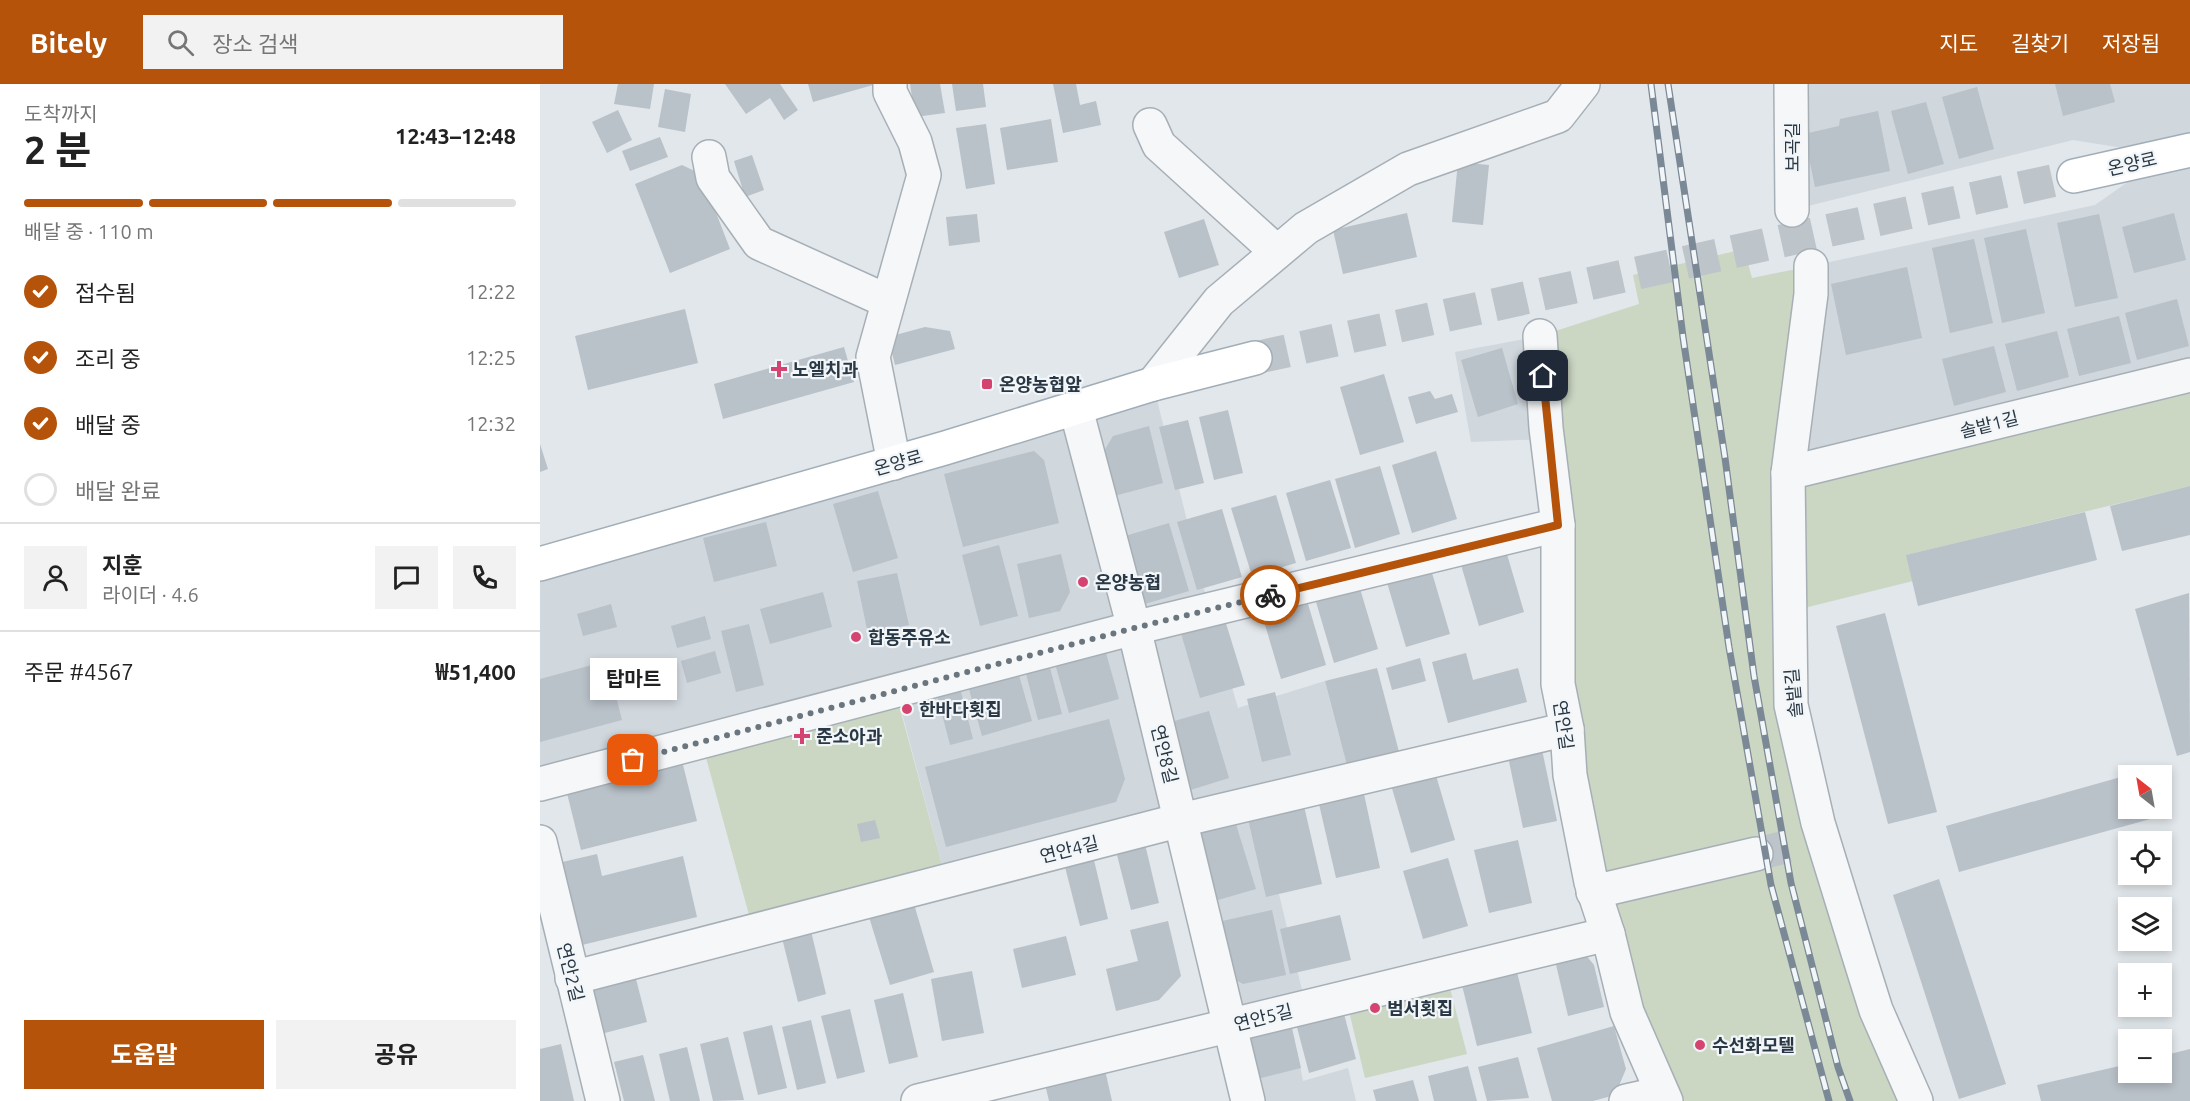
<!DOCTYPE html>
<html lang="ko">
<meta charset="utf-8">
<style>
body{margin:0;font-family:Ubuntu,"Noto Sans KR",sans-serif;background:#f2f2f2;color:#222;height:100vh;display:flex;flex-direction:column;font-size:22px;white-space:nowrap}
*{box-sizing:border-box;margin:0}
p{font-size:20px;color:#767676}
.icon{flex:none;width:33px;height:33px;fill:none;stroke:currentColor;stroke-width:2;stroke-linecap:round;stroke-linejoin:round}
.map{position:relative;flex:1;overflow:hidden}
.drawer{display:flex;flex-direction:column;background:#fff;width:540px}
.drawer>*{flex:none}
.needle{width:39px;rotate:329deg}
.buttons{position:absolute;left:1578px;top:681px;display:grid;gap:12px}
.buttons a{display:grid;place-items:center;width:54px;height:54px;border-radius:0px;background:#fff;box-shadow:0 3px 9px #0003;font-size:30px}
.pin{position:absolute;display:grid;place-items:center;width:51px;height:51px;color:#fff;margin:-26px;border-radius:12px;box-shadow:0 3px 9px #0006}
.courier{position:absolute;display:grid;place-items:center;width:60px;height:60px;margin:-30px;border:4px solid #b45309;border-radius:50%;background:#fff;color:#222;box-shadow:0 2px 8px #0007}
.bubble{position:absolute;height:42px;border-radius:0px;background:#fff;box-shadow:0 3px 9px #0003;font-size:20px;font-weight:700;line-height:42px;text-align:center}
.head em{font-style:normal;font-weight:700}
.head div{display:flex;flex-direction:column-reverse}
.head{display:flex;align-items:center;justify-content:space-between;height:102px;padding:0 24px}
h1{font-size:39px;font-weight:700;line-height:45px}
.bar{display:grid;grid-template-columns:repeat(4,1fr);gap:9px 6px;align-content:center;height:72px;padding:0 24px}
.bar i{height:8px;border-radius:4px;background:#e0e0e0}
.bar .active{background:#b45309}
.bar p{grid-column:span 4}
.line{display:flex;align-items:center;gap:15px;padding:0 24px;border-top:2px solid #e0e0e0}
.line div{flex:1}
.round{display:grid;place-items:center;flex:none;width:63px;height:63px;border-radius:0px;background:#f2f2f2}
ol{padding:0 24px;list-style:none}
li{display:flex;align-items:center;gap:18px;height:66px}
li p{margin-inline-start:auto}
li .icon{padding:6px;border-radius:50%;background:#b45309;color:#fff;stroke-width:4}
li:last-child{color:#767676}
li i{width:33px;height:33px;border:3px solid #e0e0e0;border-radius:50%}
.action{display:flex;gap:12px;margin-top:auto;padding:12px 24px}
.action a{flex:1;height:69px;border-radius:0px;background:#b45309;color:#fff;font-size:24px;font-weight:700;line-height:69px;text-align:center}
.action a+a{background:#f2f2f2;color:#222}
header{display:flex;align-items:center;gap:36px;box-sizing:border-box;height:84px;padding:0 30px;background:#b45309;color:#fff}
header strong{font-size:28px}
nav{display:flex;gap:33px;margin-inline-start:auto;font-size:21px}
.search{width:420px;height:54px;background:#f2f2f2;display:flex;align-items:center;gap:15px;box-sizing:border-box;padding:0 21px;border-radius:0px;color:#767676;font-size:22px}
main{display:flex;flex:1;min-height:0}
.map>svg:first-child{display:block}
.built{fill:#d0d7dd}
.green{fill:#cbd6c3}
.building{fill:#b9c1c9}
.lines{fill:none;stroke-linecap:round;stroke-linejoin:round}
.minor-tunnel{stroke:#bdc4ca;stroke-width:33;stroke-dasharray:33 16;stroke-linecap:butt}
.major-tunnel{stroke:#bdc4ca;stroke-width:33;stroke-dasharray:33 16;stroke-linecap:butt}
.minor-casing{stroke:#a7afb6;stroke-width:36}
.major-casing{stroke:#a1aeb8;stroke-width:36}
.minor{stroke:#f5f7f9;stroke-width:33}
.major{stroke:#fff;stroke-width:33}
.rail-casing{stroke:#7b8996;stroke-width:7}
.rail{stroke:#f2f6f8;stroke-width:4.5;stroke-dasharray:14;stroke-linecap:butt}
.done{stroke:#6a757e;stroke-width:6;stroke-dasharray:0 10.8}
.route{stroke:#b45309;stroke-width:8}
.poi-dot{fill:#d54370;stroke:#f2f6f8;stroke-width:2}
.labels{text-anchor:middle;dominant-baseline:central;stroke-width:4.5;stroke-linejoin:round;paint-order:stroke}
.street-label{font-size:18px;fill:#293844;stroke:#f2f6f8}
.poi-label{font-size:18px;font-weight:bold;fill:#293844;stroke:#f2f6f8;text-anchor:start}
</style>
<header>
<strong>Bitely</strong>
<div class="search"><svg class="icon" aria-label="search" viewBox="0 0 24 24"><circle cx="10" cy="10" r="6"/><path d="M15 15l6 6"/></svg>장소 검색</div>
<nav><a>지도</a><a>길찾기</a><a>저장됨</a></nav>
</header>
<main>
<section class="drawer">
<div class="head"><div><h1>2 분</h1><p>도착까지</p></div><em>12:43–12:48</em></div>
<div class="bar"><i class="active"></i><i class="active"></i><i class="active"></i><i></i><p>배달 중 · 110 m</p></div>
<ol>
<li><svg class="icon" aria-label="check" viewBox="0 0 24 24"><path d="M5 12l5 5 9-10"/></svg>접수됨<p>12:22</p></li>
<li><svg class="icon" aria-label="check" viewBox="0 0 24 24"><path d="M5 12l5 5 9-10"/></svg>조리 중<p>12:25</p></li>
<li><svg class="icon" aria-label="check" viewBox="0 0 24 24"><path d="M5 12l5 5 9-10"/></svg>배달 중<p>12:32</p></li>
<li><i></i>배달 완료</li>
</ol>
<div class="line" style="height:108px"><a class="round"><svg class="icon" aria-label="person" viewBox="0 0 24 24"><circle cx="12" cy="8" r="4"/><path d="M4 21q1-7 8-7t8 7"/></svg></a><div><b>지훈</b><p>라이더 · 4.6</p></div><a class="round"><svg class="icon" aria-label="chat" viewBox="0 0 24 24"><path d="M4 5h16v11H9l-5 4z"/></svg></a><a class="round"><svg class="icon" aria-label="phone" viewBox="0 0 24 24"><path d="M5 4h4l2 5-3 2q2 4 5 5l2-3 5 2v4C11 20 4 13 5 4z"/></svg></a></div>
<div class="line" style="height:78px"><div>주문 #4567</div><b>₩51,400</b></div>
<div class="action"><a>도움말</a><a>공유</a></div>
</section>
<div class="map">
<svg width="1650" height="1017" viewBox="0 0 1650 1017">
<rect width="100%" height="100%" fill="#e2e7eb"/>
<g class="built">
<path d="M1251,0H1650V291L1248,389L1271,182L1555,121L1626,71L1533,56L1252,126Z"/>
<path d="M1000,252L1007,355L931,358L915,268Z"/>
<path d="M613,300L669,525L698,624L785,597L811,697L717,718L766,923L749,927L763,997L808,984L816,1017H708L641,736L406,796L356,606L0,700V480Z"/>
</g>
<g class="green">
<path d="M1204,165L1212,194L1271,182L1249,389L1650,291V402L1367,471L1373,497L1248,528L1251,621L1376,1017H1126L1053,808L1000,252L1099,220L1093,191Z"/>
<path d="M355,606L406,796L214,849L162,659Z"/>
<path d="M906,889L927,970L825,994L809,927Z"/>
</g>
<g class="building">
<path d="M78,0H114L110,25L74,20Z"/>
<path d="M185,0H240L258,26L244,36L230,14L206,30Z"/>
<path d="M268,0H333V1L273,18Z"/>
<path d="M370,0H400L405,29L375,33Z"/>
<path d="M412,0H443L446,23L416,27Z"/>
<path d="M513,0H536L540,21L556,17L561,41L523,49Z"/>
<path d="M1515,0H1570L1575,18L1523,32Z"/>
<path d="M1437,3L1454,65L1419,75L1402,13Z"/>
<path d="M125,5L151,10L145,48L118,43Z"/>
<path d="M1386,18L1404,80L1368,90L1351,27Z"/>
<path d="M78,26L92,56L67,69L52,38Z"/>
<path d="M1338,27L1350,87L1275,103L1264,50L1299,42L1300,35Z"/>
<path d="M511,35L518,78L467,86L460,44Z"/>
<path d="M446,40L455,100L426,105L416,44Z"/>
<path d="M120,53L128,73L90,87L82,67Z"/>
<path d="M212,71L224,106L205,113L194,77Z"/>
<path d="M918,78L949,81L943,141L912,138Z"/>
<path d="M142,81L161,90L190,165L130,189L95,100Z"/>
<path d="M867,129L877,173L803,190L793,146Z"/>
<path d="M1634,129L1646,176L1594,189L1582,143Z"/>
<path d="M437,130L440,158L409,162L406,133Z"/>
<path d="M1559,130L1578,214L1535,223L1517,139Z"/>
<path d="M664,135L679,181L639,194L624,148Z"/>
<path d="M1486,145L1505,229L1462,239L1444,154Z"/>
<path d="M1434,155L1453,239L1410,249L1392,164Z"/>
<path d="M1367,183L1382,254L1306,271L1291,200Z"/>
<path d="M1637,215L1649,262L1597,276L1585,229Z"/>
<path d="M145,225L158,279L48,306L35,252Z"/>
<path d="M1579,232L1591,279L1539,292L1527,245Z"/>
<path d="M385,243L410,247L415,265L355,281L348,253Z"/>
<path d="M1517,247L1529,293L1477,307L1465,260Z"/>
<path d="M1454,262L1466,308L1414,322L1402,275Z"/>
<path d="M304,263L314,298L183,335L174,300Z"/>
<path d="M962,264L978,320L938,333L921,276Z"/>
<path d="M844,290L864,358L820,371L800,303Z"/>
<path d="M890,307L895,315L912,310L918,328L876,340L868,313Z"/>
<path d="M688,326L703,389L674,396L659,333Z"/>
<path d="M648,336L664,399L635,406L619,343Z"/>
<path d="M609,342L623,399L574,412L563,369L573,352Z"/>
<path d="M0,360L8,385L0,388Z"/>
<path d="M494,367L504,376L519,439L423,463L404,390Z"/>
<path d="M896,367L917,435L872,449L852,381Z"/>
<path d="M840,382L860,450L815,464L795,395Z"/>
<path d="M790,396L811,464L766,477L746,409Z"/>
<path d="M1650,402V451L1582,467L1570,422Z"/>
<path d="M338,407L358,474L313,488L293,420Z"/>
<path d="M736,411L756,479L712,492L691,424Z"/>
<path d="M682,425L702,493L657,506L637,438Z"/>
<path d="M1545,428L1557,476L1378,522L1366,471Z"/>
<path d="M226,438L237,482L174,498L163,454Z"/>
<path d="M629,439L649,507L605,520L585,452Z"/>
<path d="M964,460L984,528L939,542L919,474Z"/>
<path d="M459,461L478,532L440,542L422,471Z"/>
<path d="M521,470L530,508L520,527L489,534L477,480Z"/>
<path d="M890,482L910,550L866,563L846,495Z"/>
<path d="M357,489L369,541L328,550L317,497Z"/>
<path d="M818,498L838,565L794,579L774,511Z"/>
<path d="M283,508L292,543L230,560L220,525Z"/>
<path d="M1649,509L1650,668L1637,672L1595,525Z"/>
<path d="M766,513L786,581L741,595L721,527Z"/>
<path d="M71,520L77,543L43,552L37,530Z"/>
<path d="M1345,529L1397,728L1348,740L1296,542Z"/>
<path d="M165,532L171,555L137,564L131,542Z"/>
<path d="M684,533L705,601L660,614L640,546Z"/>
<path d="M209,540L224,601L196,608L181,547Z"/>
<path d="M564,562L579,615L529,629L514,576Z"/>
<path d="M175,567L181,589L147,599L141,577Z"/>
<path d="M926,569L933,596L978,584L987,618L908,639L892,578Z"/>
<path d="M880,574L886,597L852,606L846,584Z"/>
<path d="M508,576L522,630L498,636L484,582Z"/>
<path d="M67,577L82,636L0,658V595Z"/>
<path d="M477,584L492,637L442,652L427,598Z"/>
<path d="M837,584L863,683L811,697L785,597Z"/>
<path d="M419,600L433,655L410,661L396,607Z"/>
<path d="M735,608L751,671L722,678L707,615Z"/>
<path d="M669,627L689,694L644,708L624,640Z"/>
<path d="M569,635L585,695L576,718L406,763L385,683Z"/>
<path d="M1001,661L1017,737L983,744L967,668Z"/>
<path d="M141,673L157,737L41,766L25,701Z"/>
<path d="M895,688L915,756L871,769L851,701Z"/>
<path d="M1588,691V724H1612L1614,734L1419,788L1406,742Z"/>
<path d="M824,710L840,784L796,794L779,720Z"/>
<path d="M764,722L782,800L726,813L708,735Z"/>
<path d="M335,736L340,754L321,758L317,740Z"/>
<path d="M695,737L716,805L671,818L651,750Z"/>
<path d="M604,756L619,819L591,826L575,763Z"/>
<path d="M978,756L992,819L949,829L934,766Z"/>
<path d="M57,770L62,792L143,772L157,833L38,862L18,779Z"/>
<path d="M553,772L568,835L540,842L524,779Z"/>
<path d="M908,774L928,842L883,855L863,787Z"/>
<path d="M1399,795L1466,1000L1419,1015L1353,811Z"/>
<path d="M374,820L394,888L350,901L329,833Z"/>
<path d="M732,826L746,891L703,900L683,889L673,839Z"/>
<path d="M800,831L811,876L750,890L740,845Z"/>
<path d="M628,837L641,892L619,916L576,927L566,885L598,877L590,846Z"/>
<path d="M271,847L286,910L258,918L242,854Z"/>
<path d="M526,852L536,891L482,904L473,865Z"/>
<path d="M1041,865L1054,881L1064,923L1028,932L1014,872Z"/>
<path d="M975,880L992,949L937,962L920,893Z"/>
<path d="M432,887L444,949L402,957L391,895Z"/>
<path d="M95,891L107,938L57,951L45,904Z"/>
<path d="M363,909L378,973L349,980L334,916Z"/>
<path d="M800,915L816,975L769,989L753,928Z"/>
<path d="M310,925L325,988L297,995L281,932Z"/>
<path d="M749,932L761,984L709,997V940Z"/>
<path d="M271,936L286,999L257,1006L242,943Z"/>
<path d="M232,941L247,1004L218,1011L203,948Z"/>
<path d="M1074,942L1086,985L1075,1011L1053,1017H1012L997,964Z"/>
<path d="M188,953L204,1016L173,1017L160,960Z"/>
<path d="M21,960L34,1017H0V965Z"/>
<path d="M147,963L160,1017H130L119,970Z"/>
<path d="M1650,965V1017H1501L1497,1001L1588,980V988H1622V972Z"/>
<path d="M103,971L115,1017H84L74,978Z"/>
<path d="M978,973L989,1014L947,1017L938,983Z"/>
<path d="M928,982L937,1017H894L888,992Z"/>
<path d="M565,986L572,1017H509L505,1000Z"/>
<path d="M873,996L879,1017H836L833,1006Z"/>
</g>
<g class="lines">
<path class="minor-tunnel" d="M1216,770L1263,759"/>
<path class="major-tunnel" d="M715,274L1534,92"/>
<g class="minor-casing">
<g id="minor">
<path d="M350,0V8L375,58L384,91L333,273L354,379"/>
<path d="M1251,0L1252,126"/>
<path d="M610,41L619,61L737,168"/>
<path d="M169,73L173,94L219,159L347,217"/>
<path d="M1271,182V210L1248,389L1251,621L1278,739L1319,872L1336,926L1376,1017"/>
<path d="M1000,252L1006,344L1018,441V600L1027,645L1030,691L1051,798L1068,850L1087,928L1126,1017"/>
<path d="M613,300L679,217L766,144L868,85L1018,32L1043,0"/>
<path d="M536,325L594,544L708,1017"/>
<path d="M1248,389L1650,291"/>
<path d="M0,700L594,544L1018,441"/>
<path d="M0,758L63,1017"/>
<path d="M1053,808L1216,770"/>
<path d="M32,894L641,736L1027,645"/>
<path d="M378,1017L1068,850"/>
<path d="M1086,1017L1122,1009"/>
</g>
</g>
<g class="major-casing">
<g id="major">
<path d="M1534,92L1650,66"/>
<path d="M0,480L405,364L613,300L715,274"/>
</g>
</g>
<use href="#minor" class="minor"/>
<use href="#major" class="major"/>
<g class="rail-casing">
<g id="rail">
<path d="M1111,0L1143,253L1189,563L1231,801L1289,1017"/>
<path d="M1128,0L1185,374L1214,592L1251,799L1298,983L1310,1017"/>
</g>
</g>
<use href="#rail" class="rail"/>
</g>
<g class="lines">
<path class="done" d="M93,676L594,544L730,511"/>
<path class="route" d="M730,511L1018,441L1003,292"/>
</g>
<g class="poi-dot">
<path d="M236 276h6v6h6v6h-6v6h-6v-6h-6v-6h6z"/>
<rect x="441" y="294" width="12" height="12" rx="3"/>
<circle cx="543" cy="498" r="6"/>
<circle cx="316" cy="553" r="6"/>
<circle cx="367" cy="625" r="6"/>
<path d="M259 643h6v6h6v6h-6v6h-6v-6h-6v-6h6z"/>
<circle cx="835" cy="924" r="6"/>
<circle cx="1160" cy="961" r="6"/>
</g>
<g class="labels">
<g class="street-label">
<text transform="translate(1252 63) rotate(-90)">보곡길</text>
<text transform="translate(1592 79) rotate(-13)">온양로</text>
<text transform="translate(1449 340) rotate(-14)">솔밭1길</text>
<text transform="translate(358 378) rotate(-16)">온양로</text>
<text transform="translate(1253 609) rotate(-95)">솔밭길</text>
<text transform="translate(1024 641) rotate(82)">연안길</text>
<text transform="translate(625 670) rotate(76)">연안8길</text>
<text transform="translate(529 765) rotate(-14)">연안4길</text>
<text transform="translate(31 888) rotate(76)">연안2길</text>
<text transform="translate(723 933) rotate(-14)">연안5길</text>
</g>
<g class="poi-label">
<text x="252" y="285">노엘치과</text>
<text x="459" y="300">온양농협앞</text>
<text x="555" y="498">온양농협</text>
<text x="328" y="553">합동주유소</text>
<text x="379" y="625">한바다횟집</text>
<text x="276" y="652">준소아과</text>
<text x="847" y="924">범서횟집</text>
<text x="1172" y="961">수선화모텔</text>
</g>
</g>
</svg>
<div class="buttons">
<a><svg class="needle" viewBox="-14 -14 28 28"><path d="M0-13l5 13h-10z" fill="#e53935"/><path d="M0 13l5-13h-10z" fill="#767676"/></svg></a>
<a><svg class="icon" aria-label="locate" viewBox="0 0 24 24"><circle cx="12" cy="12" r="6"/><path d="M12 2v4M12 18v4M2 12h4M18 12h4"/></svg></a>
<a><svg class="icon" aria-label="layers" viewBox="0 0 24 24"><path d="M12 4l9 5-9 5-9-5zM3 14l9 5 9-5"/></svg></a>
<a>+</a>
<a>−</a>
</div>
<div class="pin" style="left:93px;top:676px;background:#ea580c"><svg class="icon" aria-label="bag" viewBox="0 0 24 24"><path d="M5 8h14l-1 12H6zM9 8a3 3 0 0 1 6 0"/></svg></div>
<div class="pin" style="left:1003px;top:292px;background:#1f2937"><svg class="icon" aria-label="home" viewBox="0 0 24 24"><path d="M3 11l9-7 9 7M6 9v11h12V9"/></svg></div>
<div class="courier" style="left:730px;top:511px"><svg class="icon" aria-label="bike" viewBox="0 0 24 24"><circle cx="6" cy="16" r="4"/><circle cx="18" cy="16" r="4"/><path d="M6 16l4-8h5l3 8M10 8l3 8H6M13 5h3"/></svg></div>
<div class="bubble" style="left:50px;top:574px;width:87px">탑마트</div>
</div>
</main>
